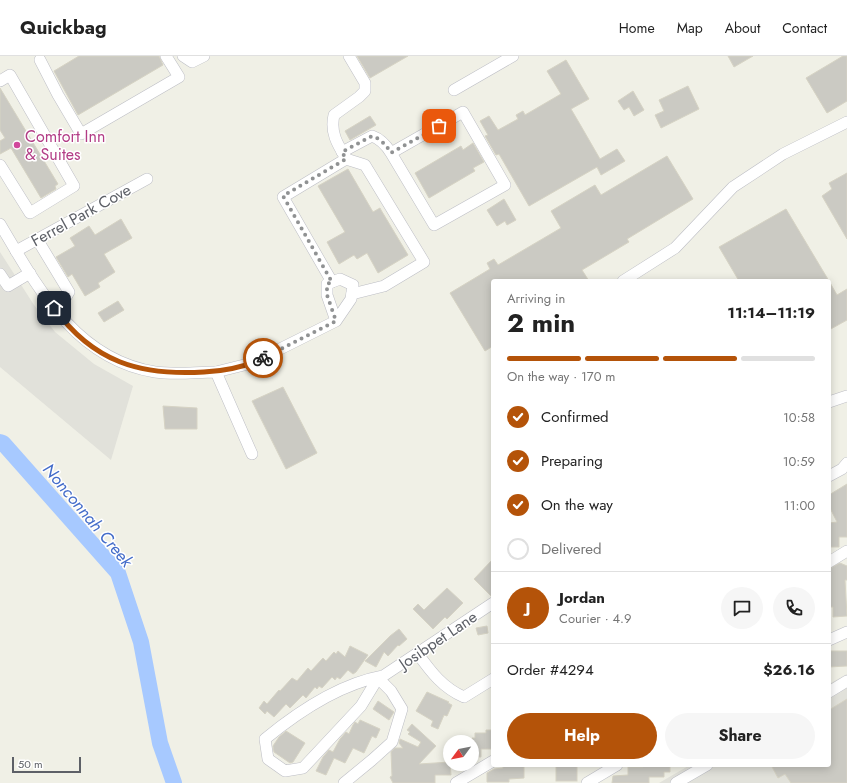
<!DOCTYPE html>
<meta charset="utf-8">
<style>
body{margin:0;font-family:Jost,sans-serif;background:#f6f6f6;color:#222;height:100vh;display:flex;flex-direction:column;font-size:15px;white-space:nowrap}
*{box-sizing:border-box;margin:0}
p{font-size:13px;color:#767676}
.icon{flex:none;width:22px;height:22px;fill:none;stroke:currentColor;stroke-width:2;stroke-linecap:round;stroke-linejoin:round}
.map{position:relative;flex:1;overflow:hidden}
.drawer{position:absolute;left:491px;top:223px;width:340px;height:488px;display:flex;flex-direction:column;background:#fff;border-radius:4px;box-shadow:0 2px 10px #0003}
.drawer>*{flex:none}
.needle{width:26px;rotate:238deg}
.controls{position:absolute;left:443px;top:679px;display:grid;gap:8px}
.controls a{display:grid;place-items:center;width:36px;height:36px;border-radius:50%;background:#fff;box-shadow:0 2px 10px #0003;font-size:20px}
.scale{position:absolute;left:12px;bottom:10px;width:69px;box-sizing:border-box;padding-left:4px;border:2px solid #5d6067;border-top:0;font-size:11px;line-height:14px;white-space:nowrap;color:#5d6067;-webkit-text-stroke:3px #fff;paint-order:stroke}
.pin{position:absolute;display:grid;place-items:center;width:34px;height:34px;color:#fff;margin:-17px;border-radius:8px;box-shadow:0 2px 6px #0006}
.courier{position:absolute;display:grid;place-items:center;width:40px;height:40px;margin:-20px;border:3px solid #b45309;border-radius:50%;background:#fff;color:#222;box-shadow:0 1px 5px #0007}
.summary em{font-style:normal;font-weight:700}
.summary div{display:flex;flex-direction:column-reverse}
.summary{display:flex;align-items:center;justify-content:space-between;height:68px;padding:0 16px}
h1{font-size:26px;font-weight:700;line-height:30px}
.bar{display:grid;grid-template-columns:repeat(4,1fr);gap:6px 4px;align-content:center;height:48px;padding:0 16px}
.bar i{height:5px;border-radius:3px;background:#e0e0e0}
.bar .selected{background:#b45309}
.bar p{grid-column:span 4}
.line{display:flex;align-items:center;gap:10px;padding:0 16px;border-top:1px solid #e0e0e0}
.line div{flex:1}
.round{display:grid;place-items:center;flex:none;width:42px;height:42px;border-radius:21px;background:#f6f6f6}
ol{padding:0 16px;list-style:none}
li{display:flex;align-items:center;gap:12px;height:44px}
li p{margin-inline-start:auto}
li .icon{padding:4px;border-radius:50%;background:#b45309;color:#fff;stroke-width:4}
li:last-child{color:#767676}
li i{width:22px;height:22px;border:2px solid #e0e0e0;border-radius:50%}
.primary-button{display:flex;gap:8px;margin-top:auto;padding:8px 16px}
.primary-button a{flex:1;height:46px;border-radius:24px;background:#b45309;color:#fff;font-size:16px;font-weight:700;line-height:46px;text-align:center}
.primary-button a+a{background:#f6f6f6;color:#222}
header{display:flex;align-items:center;gap:24px;box-sizing:border-box;height:56px;padding:0 20px;background:#fff;border-bottom:1px solid #e0e0e0}
header strong{font-size:19px}
nav{display:flex;gap:22px;margin-inline-start:auto;font-size:14px}
.map>svg:first-child{display:block}
.industrial{fill:#e1e1da}
.lines{fill:none;stroke-linecap:round;stroke-linejoin:round}
.river{stroke:#a7c9ff;stroke-width:16}
.building{fill:#cbcac3;stroke:#d6d3c4}
.minor-casing{stroke:#bdbec5;stroke-width:12}
.minor{stroke:#fff;stroke-width:11}
.done{stroke:#909293;stroke-width:4;stroke-dasharray:0 7.2}
.route{stroke:#b45309;stroke-width:5}
.hotel-dot{fill:#d1479c;stroke:#fff;stroke-width:1.5}
.labels{text-anchor:middle;dominant-baseline:central;stroke-width:3;stroke-linejoin:round;paint-order:stroke}
.hotel-label{font-size:16px;fill:#b23c85;stroke:#fff;text-anchor:start}
.street-label{font-size:16px;fill:#5d6067;stroke:#fff}
.water-label{font-size:17px;font-style:italic;fill:#436cc9;stroke:#fff}
</style>
<header>
<strong>Quickbag</strong>
<nav><a>Home</a><a>Map</a><a>About</a><a>Contact</a></nav>
</header>
<div class="map">
<svg width="847" height="727" viewBox="0 0 847 727">
<rect width="100%" height="100%" fill="#f0f0e6"/>
<g class="industrial">
<path d="M0,196L34,249L55,276L94,308L133,330L111,404L0,311Z"/>
<path d="M847,618V727H659L690,709H829V628Z"/>
</g>
<g class="lines">
<path class="river" d="M0,386L3,387L118,517L141,586L160,687L174,727"/>
</g>
<g class="building">
<path d="M79,0H159L163,9L78,59L54,15Z"/>
<path d="M357,0H408L370,22Z"/>
<path d="M728,0H753L734,11Z"/>
<path d="M843,0H847V45L827,57L806,22Z"/>
<path d="M566,4L589,43L571,53L581,70L600,103L617,93L625,105L601,119L597,111L529,150L499,98L496,99L485,80L488,79L480,65L489,60L498,74L518,63L516,59L523,55L525,59L561,38L547,15Z"/>
<path d="M688,30L699,53L661,72L655,59L664,55L659,44Z"/>
<path d="M0,32L58,128L55,130L56,133L41,142L11,92L0,98V85L5,82L0,74Z"/>
<path d="M633,35L644,54L634,60L629,51L624,54L618,45Z"/>
<path d="M370,60L376,69L350,84L345,75Z"/>
<path d="M473,87L484,106L473,112L475,115L429,142L415,117L461,90L463,94Z"/>
<path d="M667,100L693,143L627,183L629,186L582,214L589,225H493V290L485,295L450,237L490,213L487,207L494,203L498,209L561,172L551,155L595,129L601,139Z"/>
<path d="M348,113L373,156L380,152L381,154L408,199L378,217L367,197L357,203L354,199L339,208L327,186L345,176L318,130Z"/>
<path d="M847,117V183L822,140L832,133L829,127Z"/>
<path d="M504,143L516,164L507,169L505,165L497,170L487,154Z"/>
<path d="M786,153L829,225H739L719,191Z"/>
<path d="M121,163L132,182L104,198L115,216L98,227L100,231L85,240L72,218L68,221L56,201L75,190L70,182L89,170L95,179Z"/>
<path d="M829,225L837,239L847,233V264L829,274Z"/>
<path d="M118,245L124,254L104,266L98,257Z"/>
<path d="M283,331L317,397L286,413L252,345Z"/>
<path d="M163,350L197,352V373H165Z"/>
<path d="M847,428V481H839V491H829V467L837,466L829,450V439Z"/>
<path d="M493,503V540H491L474,523Z"/>
<path d="M840,507L847,510V524H845L847,560L833,561V551H829V513Z"/>
<path d="M447,532L463,547L447,563L445,561L433,573L413,553L418,548L424,554Z"/>
<path d="M487,570L488,577L478,579L476,572Z"/>
<path d="M399,573L407,583L399,590L398,589L388,600L384,596L376,611L365,605L390,580Z"/>
<path d="M350,590L368,599L356,616L353,618L348,614L340,623L337,621L335,624L332,621L322,632L319,630L317,633L315,631L306,642L303,639L290,652L286,648L274,661L267,655L265,658L259,652L264,645L267,648L279,634L280,635L292,622L297,625L308,612L311,615L323,602L326,605L334,596L336,598L338,595L345,601Z"/>
<path d="M829,595H847V610L829,611Z"/>
<path d="M427,636L449,646L448,647L452,649L447,660L444,659L438,673L431,670L433,665L416,655Z"/>
<path d="M847,643V727H791L785,718L778,722L771,709H829V654Z"/>
<path d="M378,645L394,656L389,664L373,653Z"/>
<path d="M360,664L380,673L376,682L372,680L364,697L353,692L345,707L334,702L326,719L316,715L323,701L329,694L333,696L340,683L346,676L349,678L353,669L355,666L358,668Z"/>
<path d="M412,668L436,690L419,708L450,706L451,719H435V727H393L390,721L392,720L391,696L395,692H403L399,687L400,683L418,691L421,686L408,678L410,676L407,674Z"/>
<path d="M486,674H493V693H481V701H472V682H475V677H486Z"/>
<path d="M286,675L305,687L293,706L290,707L274,696L273,690L279,681Z"/>
<path d="M503,709H524V722L509,723V726H487V717L494,713L503,712Z"/>
<path d="M643,709H670V716H664V721H649V727H612L613,720L628,719V711H643Z"/>
<rect x="556" y="710" width="21" height="15"/>
</g>
<g class="lines">
<g class="minor-casing">
<g id="minor">
<path d="M183,0L192,6L204,0"/>
<path d="M40,4L58,39L81,78L179,21L166,0"/>
<path d="M0,25L10,19L74,130L30,157L0,109"/>
<path d="M454,34L513,0"/>
<path d="M342,96L372,80C381,83 386,89 391,97L434,169L505,129L463,56L391,97"/>
<path d="M346,102C337,88 330,76 334,59L359,41L365,35V27L349,0"/>
<path d="M0,168C38,232 75,303 155,316C176,319 195,316 216,316L252,398"/>
<path d="M37,183L69,236L57,256"/>
<path d="M16,195L147,123"/>
<path d="M0,218L8,230L30,217"/>
<path d="M623,225L675,192L733,131L783,98L847,66"/>
<path d="M332,226L283,141L346,103L365,109L424,206L384,230L352,238"/>
<path d="M216,316L252,307L336,265L351,243L353,229L340,223L327,228V239L336,265"/>
<path d="M829,346L847,340"/>
<path d="M829,420L842,413L847,407"/>
<path d="M829,506L847,495"/>
<path d="M829,584L847,576"/>
<path d="M418,598C431,616 443,632 464,641L493,623"/>
<path d="M383,620C339,628 299,655 265,683L268,703L285,715L303,712L361,650L378,622L383,620L493,547"/>
<path d="M829,636L847,625"/>
<path d="M344,727L372,704L392,686L402,653L391,635L378,622"/>
<path d="M456,727L493,705"/>
<path d="M587,727L617,709"/>
<path d="M676,727L707,709"/>
</g>
</g>
<use href="#minor" class="minor"/>
</g>
<g class="lines">
<path class="done" d="M263,302L336,265L327,239V228L332,226L283,140L346,103L342,96L372,80C381,83 386,89 391,97L439,70"/>
<path class="route" d="M54,252C93,306 140,320 204,316C224,315 245,311 263,302"/>
</g>
<circle class="hotel-dot" cx="17" cy="89" r="4"/>
<g class="labels">
<g class="hotel-label">
<text x="25" y="80">Comfort Inn<tspan x="25" dy="18">&amp; Suites</tspan></text>
</g>
<g class="street-label">
<text transform="translate(81 159) rotate(-29)">Ferrel Park Cove</text>
<text transform="translate(438 584) rotate(-34)">Josibpet Lane</text>
</g>
<g class="water-label">
<text transform="translate(88 459) rotate(50)">Nonconnah Creek</text>
</g>
</g>
</svg>
<div class="controls">
<a><svg class="needle" viewBox="-14 -14 28 28"><path d="M0-13l5 13h-10z" fill="#e53935"/><path d="M0 13l5-13h-10z" fill="#767676"/></svg></a>
</div>
<div class="scale">50 m</div>
<div class="pin" style="left:439px;top:70px;background:#ea580c"><svg class="icon" aria-label="bag" viewBox="0 0 24 24"><path d="M5 8h14l-1 12H6zM9 8a3 3 0 0 1 6 0"/></svg></div>
<div class="pin" style="left:54px;top:252px;background:#1f2937"><svg class="icon" aria-label="home" viewBox="0 0 24 24"><path d="M3 11l9-7 9 7M6 9v11h12V9"/></svg></div>
<div class="courier" style="left:263px;top:302px"><svg class="icon" aria-label="bike" viewBox="0 0 24 24"><circle cx="6" cy="16" r="4"/><circle cx="18" cy="16" r="4"/><path d="M6 16l4-8h5l3 8M10 8l3 8H6M13 5h3"/></svg></div>
<section class="drawer">
<div class="summary"><div><h1>2 min</h1><p>Arriving in</p></div><em>11:14–11:19</em></div>
<div class="bar"><i class="selected"></i><i class="selected"></i><i class="selected"></i><i></i><p>On the way · 170 m</p></div>
<ol>
<li><svg class="icon" aria-label="check" viewBox="0 0 24 24"><path d="M5 12l5 5 9-10"/></svg>Confirmed<p>10:58</p></li>
<li><svg class="icon" aria-label="check" viewBox="0 0 24 24"><path d="M5 12l5 5 9-10"/></svg>Preparing<p>10:59</p></li>
<li><svg class="icon" aria-label="check" viewBox="0 0 24 24"><path d="M5 12l5 5 9-10"/></svg>On the way<p>11:00</p></li>
<li><i></i>Delivered</li>
</ol>
<div class="line" style="height:72px"><b class="round" style="background:#b45309;color:#fff">J</b><div><b>Jordan</b><p>Courier · 4.9</p></div><a class="round"><svg class="icon" aria-label="chat" viewBox="0 0 24 24"><path d="M4 5h16v11H9l-5 4z"/></svg></a><a class="round"><svg class="icon" aria-label="phone" viewBox="0 0 24 24"><path d="M5 4h4l2 5-3 2q2 4 5 5l2-3 5 2v4C11 20 4 13 5 4z"/></svg></a></div>
<div class="line" style="height:52px"><div>Order #4294</div><b>$26.16</b></div>
<div class="primary-button"><a>Help</a><a>Share</a></div>
</section>
</div>
